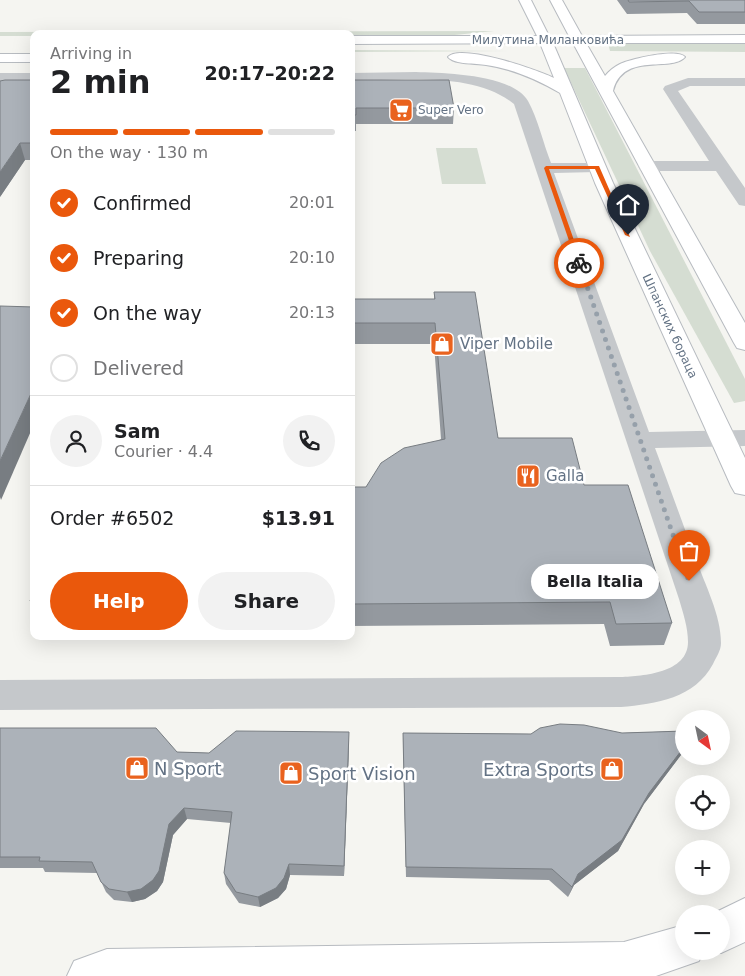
<!DOCTYPE html>
<meta charset="utf-8">
<style>
body{margin:0;font-family:"DejaVu Sans",sans-serif;background:#f2f2f2;color:#202124;height:100vh;display:flex;flex-direction:column;font-size:19px;white-space:nowrap}
*{box-sizing:border-box;margin:0}
p{font-size:16px;color:#757577}
.icon{flex:none;width:28px;height:28px;fill:none;stroke:currentColor;stroke-width:2;stroke-linecap:round;stroke-linejoin:round}
.map{position:relative;flex:1;overflow:hidden}
.drawer{position:absolute;left:30px;top:30px;width:325px;height:610px;display:flex;flex-direction:column;background:#fff;border-radius:10px;box-shadow:0 5px 20px #0002}
.drawer>*{flex:none}
.needle{width:32px;rotate:147deg}
.fabs{position:absolute;left:675px;top:710px;display:grid;gap:10px}
.fabs a{display:grid;place-items:center;width:55px;height:55px;border-radius:50%;background:#fff;box-shadow:0 5px 20px #0002;font-size:25px}
.pin{position:absolute;display:grid;place-items:center;width:42px;height:42px;color:#fff;margin:-51px -21px;border-radius:50% 50% 50% 0;rotate:-45deg;box-shadow:0 0 5px #0007}
.pin .icon{rotate:45deg}
.courier{position:absolute;display:grid;place-items:center;width:50px;height:50px;margin:-25px;border:4px solid #ea580c;border-radius:50%;background:#fff;color:#222;box-shadow:0 1px 6px #0007}
.bubble{position:absolute;height:35px;border-radius:18px;background:#fff;box-shadow:0 5px 20px #0002;font-size:16px;font-weight:700;line-height:35px;text-align:center}
.overview em{font-style:normal;font-weight:700}
.overview div{display:flex;flex-direction:column-reverse}
.overview{display:flex;align-items:center;justify-content:space-between;height:85px;padding:0 20px}
h1{font-size:32px;font-weight:700;line-height:38px}
.bar{display:grid;grid-template-columns:repeat(4,1fr);gap:8px 5px;align-content:center;height:60px;padding:0 20px}
.bar i{height:6px;border-radius:4px;background:#e0e0e0}
.bar .current{background:#ea580c}
.bar p{grid-column:span 4}
.line{display:flex;align-items:center;gap:12px;padding:0 20px;border-top:1px solid #e0e0e0}
.line div{flex:1}
.round{display:grid;place-items:center;flex:none;width:52px;height:52px;border-radius:26px;background:#f2f2f2}
ol{padding:0 20px;list-style:none}
li{display:flex;align-items:center;gap:15px;height:55px}
li p{margin-inline-start:auto}
li .icon{padding:5px;border-radius:50%;background:#ea580c;color:#fff;stroke-width:4}
li:last-child{color:#757577}
li i{width:28px;height:28px;border:2px solid #e0e0e0;border-radius:50%}
.action{display:flex;gap:10px;margin-top:auto;padding:10px 20px}
.action a{flex:1;height:58px;border-radius:30px;background:#ea580c;color:#fff;font-size:20px;font-weight:700;line-height:58px;text-align:center}
.action a+a{background:#f2f2f2;color:#202124}
.map>svg:first-child{display:block}
.green{fill:#d5ddd2}
.lines{fill:none;stroke-linecap:round;stroke-linejoin:round}
.secondary-casing{stroke:#b7bbc0;stroke-width:2}
.street{fill:#c5c8cb;fill-rule:evenodd}
.secondary{fill:#fff;fill-rule:evenodd}
.wall{fill:#94999f}
.shaded-wall{fill:#787d82}
.building{fill:#acb2b9;stroke:#787d82}
.route{fill:#ea580c}
.done{stroke:#96a0aa;stroke-width:5;stroke-dasharray:0 9}
.labels{text-anchor:middle;dominant-baseline:central;stroke-width:5;stroke-linejoin:round;paint-order:stroke}
.far-street-label{font-size:12px;fill:#637284;stroke:#fff}
.far-poi-label{font-size:12px;fill:#637284;stroke:#fff;text-anchor:start}
.poi-label{font-size:15px;fill:#637284;stroke:#fff;text-anchor:start}
.near-poi-label{font-size:18px;fill:#637284;stroke:#fff;text-anchor:start}
</style>
<div class="map">
<svg width="745" height="976" viewBox="0 0 745 976">
<rect width="100%" height="100%" fill="#f5f5f1"/>
<g class="green">
<path d="M494,31L445,36L34,34V36H0V32Z"/>
<path d="M608,43H745V52L610,51Z"/>
<path d="M351,50L522,51L351,52Z"/>
<path d="M564,68H585L745,379V401L734,403L650,251Z"/>
<path d="M436,148H477L486,184H442Z"/>
</g>
<g class="lines">
<g class="secondary-casing">
<g id="secondary">
<path d="M519,0H531L549,36H569L550,0H562L582,36L745,35V43H586L605,76C609,71 614,67 620,64C631,59 677,48 685,57C671,73 623,51 613,91L745,323V350L737,348L734,343L573,43H553L613,183L745,458V495L735,493L731,486L595,183L560,93C536,79 513,69 486,65C476,63 455,65 448,57C460,43 538,70 554,78L540,43L351,44V36H537Z"/>
<rect x="0" y="54" width="34" height="8"/>
<path d="M745,898V942L721,953L716,951H721V914H712Z"/>
<path d="M684,925V951H703L699,961L656,976H67L74,961L107,949L624,942Z"/>
</g>
</g>
<g class="street">
<path d="M416,72C444,73 512,74 528,101C538,119 543,143 551,163H603L605,167L603,171L597,172L554,173L649,432L745,430V446L655,448C669,485 682,522 696,559C705,585 721,615 721,643C721,651 716,657 713,664C695,698 656,704 621,707L0,710V680L621,677C643,676 688,673 688,642C688,627 683,613 679,599L514,104C474,71 401,80 351,81V73Z"/>
<rect x="0" y="73" width="34" height="8"/>
<path d="M688,78H745V86H690L678,91L745,188V206L739,205L716,171H646L640,170L638,166L640,162L646,161H709L663,89L665,86Z"/>
</g>
<use href="#secondary" class="secondary"/>
</g>
<g class="wall">
<path d="M617,0H745V24H697L687,13L627,14Z"/>
<path d="M34,80V160H25L0,197Z"/>
<path d="M351,80L454,108L453,124H356V131H351Z"/>
<path d="M434,292L498,438L584,485L672,623L664,645L610,646L604,624L351,626V487H366L441,439L434,344H351V299H434Z"/>
<path d="M34,590V611L30,601Z"/>
<path d="M0,728L177,752L209,753L349,744L344,876L290,875L286,889L278,898L260,907L239,903L226,884L224,873L231,823L187,819L173,835L163,882L157,891L145,899L132,902L114,900L106,892L97,873L45,872L43,868H0Z"/>
<path d="M684,731V751L644,804L618,851L574,885L568,897L549,880L406,877L403,745V733L531,734L622,733Z"/>
</g>
<g class="shaded-wall">
<path d="M20,143L25,160L0,197V172Z"/>
<path d="M34,387V424L1,500L0,497V461Z"/>
<path d="M349,732V744L344,876V866Z"/>
<path d="M684,747V751L644,804L618,851L574,885L568,897L578,874Z"/>
<path d="M184,808L187,819L173,835L163,882L157,891L145,899L132,902L127,892L169,824Z"/>
<path d="M289,864L290,875L286,889L278,898L260,907L258,897Z"/>
</g>
<g class="building">
<path d="M628,0H745V12H699L689,1L629,2Z"/>
<path d="M5,80H34V143H20L0,172V81Z"/>
<path d="M351,80H449L454,108H356V115H351Z"/>
<path d="M434,292H475L498,438H572L584,485H628L672,623L616,624L610,602L351,604V487H366L381,463L404,448L445,439L435,323H351V299H435Z"/>
<path d="M0,306L34,307V387L0,461Z"/>
<path d="M34,590V601H30Z"/>
<path d="M560,724L584,725L622,733L684,731V747L649,793L622,840L578,874L572,887L552,869L406,867L403,733L531,734L540,728Z"/>
<path d="M0,728H156L177,752L209,753L236,731L349,732L344,866L289,864L284,878L276,888L258,897L236,892L224,873L232,812L184,808L169,824L159,871L153,880L141,889L127,892L109,889L101,882L92,862L39,861L40,857H0Z"/>
</g>
<path class="route" d="M546,166H599L630,237L625,235L595,169H549L582,263L577,264L544,168Z"/>
<g class="lines">
<path class="done" d="M579,263L689,581"/>
</g>
<defs>
<g id="supermarket-square" transform="scale(1.25)"><rect x="-9" y="-9" width="18" height="18" rx="4" fill="#e9621e" stroke="#fff"/><path d="M-6-5.5h2.5l.6 2H6L4.5 2H-2.5L-4.4-4H-6ZM-1.5 3.2a1.3 1.3 0 1 0 .1 0ZM3 3.2a1.3 1.3 0 1 0 .1 0Z" fill="#fff"/></g>
<g id="shop-square" transform="scale(1.25)"><rect x="-9" y="-9" width="18" height="18" rx="4" fill="#e9621e" stroke="#fff"/><path d="M-5-2.5h2.3a2.7 3.5 0 0 1 5.4 0H5L5.5 6h-11ZM-1.5-2.5h3a1.5 2.3 0 0 0-3 0Z" fill="#fff"/></g>
<g id="restaurant-square" transform="scale(1.25)"><rect x="-9" y="-9" width="18" height="18" rx="4" fill="#e9621e" stroke="#fff"/><path d="M-5-6h1v4h1v-4h1v4h1v-4h1v5L-1.5 .5V6h-2V.5L-5-1ZM5-6V6H3V1.5H1.5Q1.5-4 5-6Z" fill="#fff"/></g>
</defs>
<g fill-rule="evenodd">
<use href="#supermarket-square" x="401" y="110"/>
<use href="#shop-square" x="442" y="344"/>
<use href="#restaurant-square" x="528" y="476"/>
<use href="#shop-square" x="137" y="768"/>
<use href="#shop-square" x="612" y="769"/>
<use href="#shop-square" x="291" y="773"/>
</g>
<g class="labels">
<g class="far-street-label">
<text x="548" y="40">Милутина Миланковића</text>
<text transform="translate(670 326) rotate(65)">Шпанских бораца</text>
</g>
<g class="far-poi-label">
<text x="418" y="110">Super Vero</text>
</g>
<g class="poi-label">
<text x="460" y="344">Viper Mobile</text>
<text x="546" y="476">Galla</text>
</g>
<g class="near-poi-label">
<text x="154" y="768">N Sport</text>
<text x="594" y="769" text-anchor="end">Extra Sports</text>
<text x="308" y="773">Sport Vision</text>
</g>
</g>
</svg>
<div class="fabs">
<a><svg class="needle" viewBox="-14 -14 28 28"><path d="M0-13l5 13h-10z" fill="#e53935"/><path d="M0 13l5-13h-10z" fill="#757577"/></svg></a>
<a><svg class="icon" aria-label="locate" viewBox="0 0 24 24"><circle cx="12" cy="12" r="6"/><path d="M12 2v4M12 18v4M2 12h4M18 12h4"/></svg></a>
<a>+</a>
<a>−</a>
</div>
<div class="pin" style="left:689px;top:581px;background:#ea580c"><svg class="icon" aria-label="bag" viewBox="0 0 24 24"><path d="M5 8h14l-1 12H6zM9 8a3 3 0 0 1 6 0"/></svg></div>
<div class="pin" style="left:628px;top:235px;background:#1f2937"><svg class="icon" aria-label="home" viewBox="0 0 24 24"><path d="M3 11l9-7 9 7M6 9v11h12V9"/></svg></div>
<div class="courier" style="left:579px;top:263px"><svg class="icon" aria-label="bike" viewBox="0 0 24 24"><circle cx="6" cy="16" r="4"/><circle cx="18" cy="16" r="4"/><path d="M6 16l4-8h5l3 8M10 8l3 8H6M13 5h3"/></svg></div>
<div class="bubble" style="left:531px;top:564px;width:128px">Bella Italia</div>
<section class="drawer">
<div class="overview"><div><h1>2 min</h1><p>Arriving in</p></div><em>20:17–20:22</em></div>
<div class="bar"><i class="current"></i><i class="current"></i><i class="current"></i><i></i><p>On the way · 130 m</p></div>
<ol>
<li><svg class="icon" aria-label="check" viewBox="0 0 24 24"><path d="M5 12l5 5 9-10"/></svg>Confirmed<p>20:01</p></li>
<li><svg class="icon" aria-label="check" viewBox="0 0 24 24"><path d="M5 12l5 5 9-10"/></svg>Preparing<p>20:10</p></li>
<li><svg class="icon" aria-label="check" viewBox="0 0 24 24"><path d="M5 12l5 5 9-10"/></svg>On the way<p>20:13</p></li>
<li><i></i>Delivered</li>
</ol>
<div class="line" style="height:90px"><a class="round"><svg class="icon" aria-label="person" viewBox="0 0 24 24"><circle cx="12" cy="8" r="4"/><path d="M4 21q1-7 8-7t8 7"/></svg></a><div><b>Sam</b><p>Courier · 4.4</p></div><a class="round"><svg class="icon" aria-label="phone" viewBox="0 0 24 24"><path d="M5 4h4l2 5-3 2q2 4 5 5l2-3 5 2v4C11 20 4 13 5 4z"/></svg></a></div>
<div class="line" style="height:65px"><div>Order #6502</div><b>$13.91</b></div>
<div class="action"><a>Help</a><a>Share</a></div>
</section>
</div>
